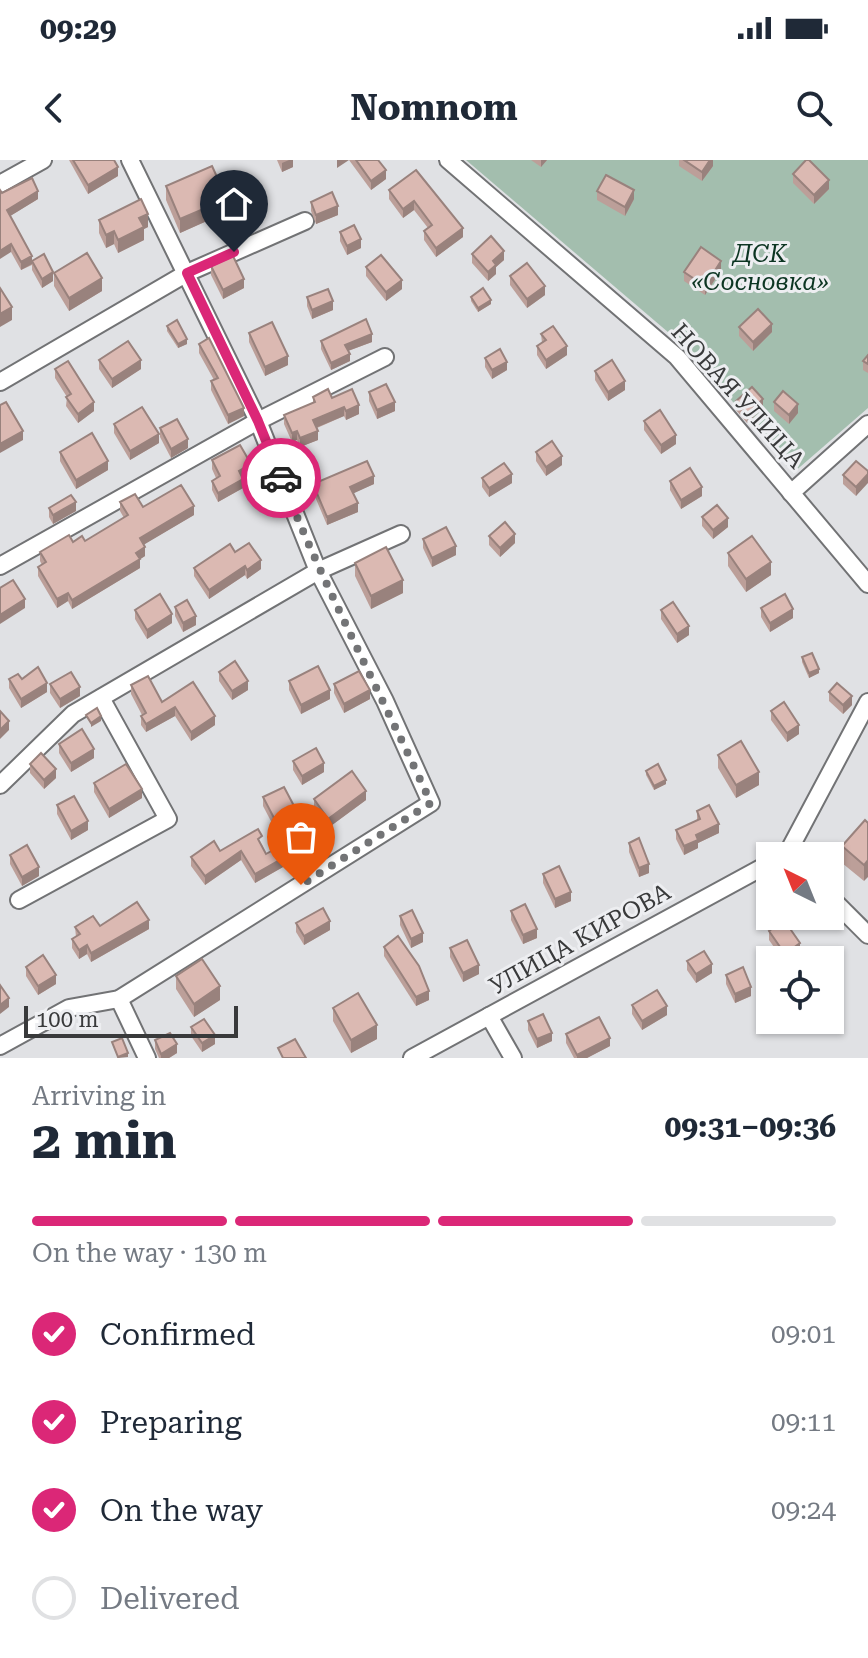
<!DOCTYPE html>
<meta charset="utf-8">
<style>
body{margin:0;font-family:"Roboto Serif",serif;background:#f6f6f7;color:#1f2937;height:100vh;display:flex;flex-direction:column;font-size:30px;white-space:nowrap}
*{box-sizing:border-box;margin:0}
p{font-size:26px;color:#747a83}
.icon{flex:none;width:44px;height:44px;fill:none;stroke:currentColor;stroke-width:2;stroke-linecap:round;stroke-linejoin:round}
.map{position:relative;height:898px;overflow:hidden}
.drawer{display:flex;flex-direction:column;background:#fff;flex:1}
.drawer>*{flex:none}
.needle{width:52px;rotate:317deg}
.controls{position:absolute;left:756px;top:682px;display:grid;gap:16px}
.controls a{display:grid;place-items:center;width:88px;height:88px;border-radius:0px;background:#fff;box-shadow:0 2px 6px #0004;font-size:40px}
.scale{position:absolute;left:24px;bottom:20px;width:214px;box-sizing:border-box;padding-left:8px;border:4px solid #393a3b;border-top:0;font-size:22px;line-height:28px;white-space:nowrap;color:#393a3b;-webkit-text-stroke:6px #edeef1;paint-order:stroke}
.pin{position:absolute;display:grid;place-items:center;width:68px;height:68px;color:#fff;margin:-82px -34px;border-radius:50% 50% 50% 0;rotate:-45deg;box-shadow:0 0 8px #0007}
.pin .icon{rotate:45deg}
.courier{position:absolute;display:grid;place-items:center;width:80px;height:80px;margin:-40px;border:6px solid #db2777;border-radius:50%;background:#fff;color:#222;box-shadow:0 2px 10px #0007}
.headline em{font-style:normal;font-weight:700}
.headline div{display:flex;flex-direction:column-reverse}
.headline{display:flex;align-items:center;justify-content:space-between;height:136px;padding:0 32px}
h1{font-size:52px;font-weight:700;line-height:60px}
.bar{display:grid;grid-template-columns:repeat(4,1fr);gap:12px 8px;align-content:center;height:96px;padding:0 32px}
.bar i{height:10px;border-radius:6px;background:#e0e1e3}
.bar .active{background:#db2777}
.bar p{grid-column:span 4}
ol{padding:0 32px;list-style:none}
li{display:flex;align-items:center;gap:24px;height:88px}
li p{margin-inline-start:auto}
li .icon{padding:8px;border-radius:50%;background:#db2777;color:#fff;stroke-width:4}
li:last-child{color:#747a83}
li i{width:44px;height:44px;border:4px solid #e0e1e3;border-radius:50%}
.status{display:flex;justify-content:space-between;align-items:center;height:56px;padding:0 40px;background:#fff;direction:ltr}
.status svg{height:22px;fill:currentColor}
header{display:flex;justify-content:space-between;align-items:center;height:104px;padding:0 32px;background:#fff;font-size:36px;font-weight:700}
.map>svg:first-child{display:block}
.green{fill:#a3beae}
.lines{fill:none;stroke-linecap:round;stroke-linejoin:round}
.minor-casing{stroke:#727375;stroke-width:20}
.minor{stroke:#fff;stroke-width:16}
.wall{fill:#bc9f99}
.shaded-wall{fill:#99827d}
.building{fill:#dbb9b2;stroke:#99827d;stroke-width:2}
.done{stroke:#737476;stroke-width:8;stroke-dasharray:0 14.4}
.route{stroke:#db2777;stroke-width:10}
.labels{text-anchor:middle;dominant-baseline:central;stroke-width:6;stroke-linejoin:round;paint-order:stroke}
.park-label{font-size:24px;font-style:italic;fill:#0c3522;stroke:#edeef1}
.street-label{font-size:24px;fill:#393a3b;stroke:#edeef1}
</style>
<div class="status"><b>09:29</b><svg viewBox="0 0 49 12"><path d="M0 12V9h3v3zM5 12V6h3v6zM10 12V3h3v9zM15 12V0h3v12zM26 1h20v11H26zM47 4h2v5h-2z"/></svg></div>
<header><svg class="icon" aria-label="back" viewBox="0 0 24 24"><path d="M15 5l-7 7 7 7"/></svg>Nomnom<svg class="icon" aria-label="search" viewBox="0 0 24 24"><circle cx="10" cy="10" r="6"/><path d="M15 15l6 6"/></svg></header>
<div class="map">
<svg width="868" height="898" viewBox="0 0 868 898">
<rect width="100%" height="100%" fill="#e0e1e4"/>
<path class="green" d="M466,0H868V248L793,313L689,190Z"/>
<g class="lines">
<g class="minor-casing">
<g id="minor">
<path d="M448,0L677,197L868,424"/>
<path d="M0,24L43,0"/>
<path d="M0,222L187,113L305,61"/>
<path d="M791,333L868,264"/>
<path d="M0,406L258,261L385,197"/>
<path d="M0,625L73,554L318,411L401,374"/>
<path d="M787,694L868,542"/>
<path d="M830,737L868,775"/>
<path d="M19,740L168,659L101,538"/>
<path d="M119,839L147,898"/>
<path d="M489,856L513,898"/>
<path d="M0,886L69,848L119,839L431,643L385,541L318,411L258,261L130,0"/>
<path d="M412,898L770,703"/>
</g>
</g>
<use href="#minor" class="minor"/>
</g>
<g class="wall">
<path d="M69,0H114L118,16L88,34Z"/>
<path d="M277,0H293V7L282,12Z"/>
<path d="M349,0H378L386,19L371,30Z"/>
<path d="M531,0H547L541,7Z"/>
<path d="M679,0H713V6L702,21L679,6Z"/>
<path d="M416,10L463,77L436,97L424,80V71L428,68L414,50L403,58L389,39V30Z"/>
<path d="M793,14L829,29L814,44L793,23Z"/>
<path d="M166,26L227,52L180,73L166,40Z"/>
<path d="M597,31L634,39L625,56L597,40Z"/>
<path d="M2,33L38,39L10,56L32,101L53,121L42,128L32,110V105L21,110L11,92Z"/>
<path d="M311,42L338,55L316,64L311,51Z"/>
<path d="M99,60L148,67L144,69V80L118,93L114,84L106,88L99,73Z"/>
<path d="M340,72L361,88L347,95L340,81Z"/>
<path d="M472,94L504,100L496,107V114L488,121L472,103Z"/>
<path d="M211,106L244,128L223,139L211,115Z"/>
<path d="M366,107L402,129L386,141L366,116Z"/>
<path d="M721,110L705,135L684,121V112Z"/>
<path d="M54,113L102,131L69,151L54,126Z"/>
<path d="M510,116L545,135L527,148L510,125Z"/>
<path d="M307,137L333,150L312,159L307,146Z"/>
<path d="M471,137L491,144L478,152L471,141Z"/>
<path d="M167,166L187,184L178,188L167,171Z"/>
<path d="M739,167L772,172L753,191L739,176Z"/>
<path d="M249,173L288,205L265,216L249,182Z"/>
<path d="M541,174L567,195L546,209L537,195V186L542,183Z"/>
<path d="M321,181L372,182L348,191L350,201L331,210L321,189Z"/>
<path d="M199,184L244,256L228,264L211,230V221L214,220L199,193Z"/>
<path d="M868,195V213L863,210V201Z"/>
<path d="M485,198L507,210L492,219L485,207Z"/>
<path d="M99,200L141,209L112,228L99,209Z"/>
<path d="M55,209L94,251L78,263L66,246L67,237L55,218Z"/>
<path d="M595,211L625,230L608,241L595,220Z"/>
<path d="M369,232L395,251L377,259L369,241Z"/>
<path d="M313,237L332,238L359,254L346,260L344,256L317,268L318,280L300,287L297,280L292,282L284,264V255L313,243Z"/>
<path d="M736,241L763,248L747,263L736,250Z"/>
<path d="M774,242L798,253L789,264L774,251Z"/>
<path d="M644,261L676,284L661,294L644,270Z"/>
<path d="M114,264L159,283L130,300L114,273Z"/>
<path d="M160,268L188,288L171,298L160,277Z"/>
<path d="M60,292L108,310L76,329L60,301Z"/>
<path d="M536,292L562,305L546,316L536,301Z"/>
<path d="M212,300L251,313L242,318L243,328L218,342L212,330V321L216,318L212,309Z"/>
<path d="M868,311L856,336L843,324V315Z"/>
<path d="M482,318L512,323L489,337L482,327Z"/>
<path d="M670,321L702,336L681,349L670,330Z"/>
<path d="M313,324H374L353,333L358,352L327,365L313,332Z"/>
<path d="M120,342L143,347L194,355L144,384L145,396L140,399V408L72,449L68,441L57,448L38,416V407L42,405L40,401V392L73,382L85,381L124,358L120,351Z"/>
<path d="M49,348L76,351L53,364L49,357Z"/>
<path d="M702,357L728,367L713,379L702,366Z"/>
<path d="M489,376L515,383L500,397L489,385Z"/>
<path d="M423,379L456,395L432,407L423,388Z"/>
<path d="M235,392L261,409L247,419L245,415L209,439L194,416V408Z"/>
<path d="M728,393L771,415L746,432L728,406Z"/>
<path d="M355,403L403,433L371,449L355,416Z"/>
<path d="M175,447L196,465L183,472L175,456Z"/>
<path d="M761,448L793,458L770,472L761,457Z"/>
<path d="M135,450L172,463L147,479L135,459Z"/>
<path d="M661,450L689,475L677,483L661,459Z"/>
<path d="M802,497L819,513L809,518L802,502Z"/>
<path d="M219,512L248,530L232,540L219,521Z"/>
<path d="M9,519H22L47,532L21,548L9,528Z"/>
<path d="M289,521L330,539L301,554L289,530Z"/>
<path d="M50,524L80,536L60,548L50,533Z"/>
<path d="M334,524L370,539L344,553L334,533Z"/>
<path d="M131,525L162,542L215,565L191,581L175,556L146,572L141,565V556L142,555L131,534Z"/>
<path d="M829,532L852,545L843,554L829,541Z"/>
<path d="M771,551L799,574L787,582L771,560Z"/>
<path d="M59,584L94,598L71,612L59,593Z"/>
<path d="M718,595L759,625L736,638L718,608Z"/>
<path d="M293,601L324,612L302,625L293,610Z"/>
<path d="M30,604L56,618L44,629L30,613Z"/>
<path d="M646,611L666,624L654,630L646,615Z"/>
<path d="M94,623L142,638L109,658L94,632Z"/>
<path d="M263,637L294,655L274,667L263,646Z"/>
<path d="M314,639L366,640L328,668L314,648Z"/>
<path d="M57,645L88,670L71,680L57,654Z"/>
<path d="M697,651L719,673L698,683V688L684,695L676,679V670L697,660Z"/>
<path d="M868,663L864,721L842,703V686Z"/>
<path d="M309,670L321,699L296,714L290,703L255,723L241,700L205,725L191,706V697L220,691L262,685L266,694Z"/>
<path d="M629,683L649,713L639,717L629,692Z"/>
<path d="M10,695L39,716L22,726L10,704Z"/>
<path d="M543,714L571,741L555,748L543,723Z"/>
<path d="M511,751L537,778L523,784L511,760Z"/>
<path d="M400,756L423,782L411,788L400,765Z"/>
<path d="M296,763L330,770L304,785L296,772Z"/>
<path d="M100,766L149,769L91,802L87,794L79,799L72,788V779L76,777L75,767Z"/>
<path d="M769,771L800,792L789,800H783L769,780Z"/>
<path d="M384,787L429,840L416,846L384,796Z"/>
<path d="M450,788L479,814L463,822L450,797Z"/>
<path d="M687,801L712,813L696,823L687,810Z"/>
<path d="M26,807L56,824L38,835L26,816Z"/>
<path d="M726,815L751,836L735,843L726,824Z"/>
<path d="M176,816L220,840L194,857L176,829Z"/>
<path d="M632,845L667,855L642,870L632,854Z"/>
<path d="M333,848L377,879L351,893L333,861Z"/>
<path d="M528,861L552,881L537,888L528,870Z"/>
<path d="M191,867L215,884L202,892L191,876Z"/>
<path d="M566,874L610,886L587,898H574L566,883Z"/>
<path d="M155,880L177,893L169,898H159L155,889Z"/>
</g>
<g class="shaded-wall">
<path d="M289,0H293V7L282,12V3Z"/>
<path d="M337,0H349L337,8Z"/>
<path d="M541,0H547L541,7Z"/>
<path d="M710,0H713V6L702,21V12Z"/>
<path d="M118,7V16L88,34V25Z"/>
<path d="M386,10V19L371,30V21Z"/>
<path d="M829,20V29L814,44V35Z"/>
<path d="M634,30V39L625,56V47Z"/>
<path d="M38,31V39L7,58V50Z"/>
<path d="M227,39V52L180,73V59Z"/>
<path d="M414,41V50L403,58V49Z"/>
<path d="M338,46V55L316,64V55Z"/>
<path d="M148,54V67L144,69V80L118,93V80L139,58Z"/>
<path d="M463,68V77L436,97V88Z"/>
<path d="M114,71V84L106,88V75Z"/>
<path d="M361,79V88L347,95V86Z"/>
<path d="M11,84V92L0,99V91Z"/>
<path d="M504,91V100L496,107V114L488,121V112L493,101Z"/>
<path d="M32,96V104L21,110V102Z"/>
<path d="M721,101V110L705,135V126Z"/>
<path d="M53,112V121L42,128V119Z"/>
<path d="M102,118V131L69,151V138Z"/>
<path d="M244,119V128L223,139V130Z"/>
<path d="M402,120V129L386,141V132Z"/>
<path d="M545,126V135L527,148V139Z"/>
<path d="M491,140V144L478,152V148Z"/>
<path d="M333,141V150L312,159V150Z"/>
<path d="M12,147V160L0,167V154Z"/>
<path d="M772,164V172L753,191V182Z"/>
<path d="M372,174V182L345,192V185Z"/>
<path d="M187,179V184L178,188V184Z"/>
<path d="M567,186V195L546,209V200Z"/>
<path d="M350,194V201L331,210V203Z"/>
<path d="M288,196V205L265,216V207Z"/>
<path d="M141,200V209L112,228V219Z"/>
<path d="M507,202V210L492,219V210Z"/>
<path d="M625,221V230L608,241V232Z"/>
<path d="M763,239V248L747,263V254Z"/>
<path d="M94,242V251L78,263V254Z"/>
<path d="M395,242V251L377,259V250Z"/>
<path d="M798,244V253L789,264V255Z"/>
<path d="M359,245V254L346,260V251Z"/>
<path d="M344,247V256L313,269V260Z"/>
<path d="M244,248V256L228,264V255Z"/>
<path d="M23,271V280L0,293V284Z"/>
<path d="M297,271V280L292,282V273Z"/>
<path d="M318,271V280L300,287V278Z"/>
<path d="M159,274V283L130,300V291Z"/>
<path d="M676,275V284L661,294V285Z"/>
<path d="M188,279V288L171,298V289Z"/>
<path d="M562,296V305L546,316V307Z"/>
<path d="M108,301V310L76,329V320Z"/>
<path d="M251,304V313L239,320V311Z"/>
<path d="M512,314V323L489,337V328Z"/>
<path d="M868,314V323L856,336V327Z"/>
<path d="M374,316V324L350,335V327Z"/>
<path d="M243,319V328L218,342V333Z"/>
<path d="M702,327V336L681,349V340Z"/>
<path d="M76,342V351L53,364V355Z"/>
<path d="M358,343V352L327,365V357Z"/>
<path d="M194,346V355L140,387V378Z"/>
<path d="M728,358V367L713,379V370Z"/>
<path d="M515,374V383L500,397V388Z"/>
<path d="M456,386V395L432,407V398Z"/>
<path d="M145,387V396L136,402V393Z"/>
<path d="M140,399V408L72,449V440Z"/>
<path d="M261,400V409L247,419V410Z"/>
<path d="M771,402V415L746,432V419Z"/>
<path d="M245,406V415L209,439V430Z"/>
<path d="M403,420V433L371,449V436Z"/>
<path d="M68,433V441L57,448V439Z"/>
<path d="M25,439V448L0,464V455Z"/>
<path d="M793,449V458L770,472V463Z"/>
<path d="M172,454V463L147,479V470Z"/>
<path d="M196,456V465L183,472V463Z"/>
<path d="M689,466V475L677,483V474Z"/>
<path d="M819,509V513L809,518V513Z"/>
<path d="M248,521V530L232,540V531Z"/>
<path d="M47,523V532L21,548V539Z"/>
<path d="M80,527V536L60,548V539Z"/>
<path d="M330,530V539L301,554V545Z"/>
<path d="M370,530V539L344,553V544Z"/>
<path d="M852,536V545L843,554V545Z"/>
<path d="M175,547V556L146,572V564Z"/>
<path d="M101,556V561L91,567V563Z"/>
<path d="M215,556V565L191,581V572Z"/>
<path d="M9,561V570L0,579V570Z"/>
<path d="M799,565V574L787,582V573Z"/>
<path d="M94,589V598L71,612V603Z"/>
<path d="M324,603V612L302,625V616Z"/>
<path d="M56,609V618L44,629V620Z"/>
<path d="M759,612V625L736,638V625Z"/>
<path d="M666,620V624L654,630V626Z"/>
<path d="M142,629V638L109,658V649Z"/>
<path d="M366,631V640L328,668V659Z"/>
<path d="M294,646V655L274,667V658Z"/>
<path d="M88,661V670L71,680V671Z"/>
<path d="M719,664V673L698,683V688L684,695V686L696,675Z"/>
<path d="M321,690V699L296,714V705Z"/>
<path d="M241,691V700L205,725V716Z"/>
<path d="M290,694V703L255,723V714Z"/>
<path d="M868,700V717L864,721V705Z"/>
<path d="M649,704V713L639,717V708Z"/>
<path d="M39,707V716L22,726V717Z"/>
<path d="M571,732V741L555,748V739Z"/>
<path d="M149,760V769L91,802V793Z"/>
<path d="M330,761V770L304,785V776Z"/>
<path d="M537,769V778L523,784V775Z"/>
<path d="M423,773V782L411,788V779Z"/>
<path d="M800,783V792L789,800H785V794Z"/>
<path d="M87,785V794L79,799V790Z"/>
<path d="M712,804V813L696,823V814Z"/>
<path d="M479,805V814L463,822V813Z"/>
<path d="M56,815V824L38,835V826Z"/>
<path d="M220,826V840L194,857V844Z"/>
<path d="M834,826V835L830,839V830Z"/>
<path d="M751,827V836L735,843V834Z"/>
<path d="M429,831V840L416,846V837Z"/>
<path d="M9,838V847L0,854V845Z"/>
<path d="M667,846V855L642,870V861Z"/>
<path d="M377,865V879L351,893V880Z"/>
<path d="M552,873V881L537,888V879Z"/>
<path d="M215,875V884L202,892V883Z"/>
<path d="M610,878V886L587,898H577V895Z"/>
<path d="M177,884V893L169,898H161V894Z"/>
<path d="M128,893V897L118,898V897Z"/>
</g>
<g class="building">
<path d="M73,0H114L118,7L88,25Z"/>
<path d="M356,0H378L386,10L371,21Z"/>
<path d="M684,0H710L702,12Z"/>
<path d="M806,0H809L829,20L814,35L793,14Z"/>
<path d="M212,6L227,39L180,59L166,26Z"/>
<path d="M416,10L463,68L436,88L424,71L432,65L414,41L403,49L389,30Z"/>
<path d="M606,15L634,30L625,47L597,31Z"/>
<path d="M32,18L38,31L7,50L32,96L21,102L11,84L0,91V30L2,33Z"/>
<path d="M332,32L338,46L316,55L311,42Z"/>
<path d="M141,39L148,54L139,58L144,67L118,80L114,71L106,75L99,60Z"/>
<path d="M354,65L361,79L347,86L340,72Z"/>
<path d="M491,76L504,91L493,101L496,105L488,112L472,94Z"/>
<path d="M701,87L721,101L705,126L684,112Z"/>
<path d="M87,93L102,118L69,138L54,113Z"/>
<path d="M44,94L53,112L42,119L32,101Z"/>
<path d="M381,95L402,120L386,132L366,107Z"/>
<path d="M233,96L244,119L223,130L211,106Z"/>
<path d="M527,103L545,126L527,139L510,116Z"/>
<path d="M0,128L12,147L0,154Z"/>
<path d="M483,128L491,140L478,148L471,137Z"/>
<path d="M328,129L333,141L312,150L307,137Z"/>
<path d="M758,149L772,164L753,182L739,167Z"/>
<path d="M366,159L372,174L345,185L350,194L331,203L321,181Z"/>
<path d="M177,160L187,179L178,184L167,166Z"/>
<path d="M272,162L288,196L265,207L249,173Z"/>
<path d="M553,166L567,186L546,200L537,186L546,180L541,174Z"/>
<path d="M209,178L244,248L228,255L211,221L218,218L199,184Z"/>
<path d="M128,181L141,200L112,219L99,200Z"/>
<path d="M500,189L507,202L492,210L485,198Z"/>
<path d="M868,195V204L863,201Z"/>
<path d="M612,200L625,221L608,232L595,211Z"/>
<path d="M68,201L94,242L78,254L66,237L71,234L55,209Z"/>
<path d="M386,224L395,242L377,250L369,232Z"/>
<path d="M752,227L763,239L747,254L736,241Z"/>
<path d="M328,229L332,238L352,229L359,245L346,251L344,247L313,260L318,271L300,278L297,271L292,273L284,255L315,242L313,237Z"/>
<path d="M783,231L798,244L789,255L774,242Z"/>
<path d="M6,242L23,271L0,284V245Z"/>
<path d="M142,247L159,274L130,291L114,264Z"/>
<path d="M660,250L676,275L661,285L644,261Z"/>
<path d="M177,259L188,279L171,289L160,268Z"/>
<path d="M92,273L108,301L76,320L60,292Z"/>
<path d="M552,281L562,296L546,307L536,292Z"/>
<path d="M240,285L251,304L239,311L243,319L218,333L212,321L220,316L212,300Z"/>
<path d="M367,301L374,316L350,327L358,343L327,357L313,324Z"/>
<path d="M856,301L868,311V314L856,327L843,315Z"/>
<path d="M504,303L512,314L489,328L482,318Z"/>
<path d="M690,308L702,327L681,340L670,321Z"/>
<path d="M181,325L194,346L140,378L145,387L136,393L140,399L72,440L68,433L57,439L38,407L46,402L40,392L69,375L73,382L82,376L85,381L128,355L120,342L135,334L143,347Z"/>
<path d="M71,335L76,342L53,355L49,348Z"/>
<path d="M717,345L728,358L713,370L702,357Z"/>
<path d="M505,362L515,374L500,388L489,376Z"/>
<path d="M446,367L456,386L432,398L423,379Z"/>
<path d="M752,376L771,402L746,419L728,393Z"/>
<path d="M249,383L261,400L247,410L245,406L209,430L194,408L230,384L235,392Z"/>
<path d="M386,387L403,420L371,436L355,403Z"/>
<path d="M13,420L25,439L0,455V428Z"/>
<path d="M160,434L172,454L147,470L135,450Z"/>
<path d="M785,434L793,449L770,463L761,448Z"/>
<path d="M187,440L196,456L183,463L175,447Z"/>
<path d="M673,442L689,466L677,474L661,450Z"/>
<path d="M812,493L819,509L809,513L802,497Z"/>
<path d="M235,501L248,521L232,531L219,512Z"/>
<path d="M318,506L330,530L301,545L289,521Z"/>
<path d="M38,507L47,523L21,539L9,519L18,514L22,519Z"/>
<path d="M359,511L370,530L344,544L334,524Z"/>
<path d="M71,512L80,527L60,539L50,524Z"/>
<path d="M148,516L162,542L193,522L215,556L191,572L175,547L146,564L141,556L146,553L131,525Z"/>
<path d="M837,523L852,536L843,545L829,532Z"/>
<path d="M784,542L799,565L787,573L771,551Z"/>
<path d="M97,548L101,556L91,563L86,555Z"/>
<path d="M0,551L9,561L0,570Z"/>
<path d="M82,569L94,589L71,603L59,584Z"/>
<path d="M741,581L759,612L736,625L718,595Z"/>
<path d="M316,588L324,603L302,616L293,601Z"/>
<path d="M41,593L56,609L44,620L30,604Z"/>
<path d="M126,604L142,629L109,649L94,623Z"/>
<path d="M658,604L666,620L654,626L646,611Z"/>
<path d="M352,611L366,631L328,659L314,639Z"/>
<path d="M284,627L294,646L274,658L263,637Z"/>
<path d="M74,636L88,661L71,671L57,645Z"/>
<path d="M709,645L719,664L696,675L698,680L684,686L676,670L700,659L697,651Z"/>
<path d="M865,660L868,663V700L864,705L842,686Z"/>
<path d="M258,669L262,676L258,679L266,694L309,670L321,690L296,705L290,694L255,714L241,691L205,716L191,697L214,681L220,691Z"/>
<path d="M639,678L649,704L639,708L629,683Z"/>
<path d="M27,685L39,707L22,717L10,695Z"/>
<path d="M559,706L571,732L555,739L543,714Z"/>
<path d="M137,742L149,760L91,793L87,785L79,790L72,779L80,774L75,767L93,756L100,766Z"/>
<path d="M525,744L537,769L523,775L511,751Z"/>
<path d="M323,748L330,761L304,776L296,763Z"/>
<path d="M412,750L423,773L411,779L400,756Z"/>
<path d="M784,760L800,783L785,794L769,771Z"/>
<path d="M398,776L419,806L429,831L416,837L384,787Z"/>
<path d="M467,780L479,805L463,813L450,788Z"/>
<path d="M704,791L712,804L696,814L687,801Z"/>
<path d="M43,795L56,815L38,826L26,807Z"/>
<path d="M202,799L220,826L194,844L176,816Z"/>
<path d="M743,807L751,827L735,834L726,815Z"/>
<path d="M0,825L9,838L0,845Z"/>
<path d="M657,830L667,846L642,861L632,845Z"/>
<path d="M358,833L377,865L351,880L333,848Z"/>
<path d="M543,854L552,873L537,879L528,861Z"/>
<path d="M599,857L610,878L577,895L566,874Z"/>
<path d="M204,859L215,875L202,883L191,867Z"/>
<path d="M170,873L177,884L161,894L155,880Z"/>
<path d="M122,878L128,893L118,897L112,882Z"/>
<path d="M295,879L306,898H283L278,888Z"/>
</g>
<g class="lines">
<path class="done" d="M281,318C325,429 381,534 431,643L301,725"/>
<path class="route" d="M234,92L187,113L258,261L281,318"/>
</g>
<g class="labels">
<g class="park-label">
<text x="760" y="94">ДСК<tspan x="760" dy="28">«Сосновка»</tspan></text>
</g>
<g class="street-label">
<text transform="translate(738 236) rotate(48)">НОВАЯ УЛИЦА</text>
<text transform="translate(580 779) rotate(-29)">УЛИЦА КИРОВА</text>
</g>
</g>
</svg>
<div class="controls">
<a><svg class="needle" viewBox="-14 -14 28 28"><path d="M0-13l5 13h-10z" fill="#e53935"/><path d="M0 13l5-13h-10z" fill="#747a83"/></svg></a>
<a><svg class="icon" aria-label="locate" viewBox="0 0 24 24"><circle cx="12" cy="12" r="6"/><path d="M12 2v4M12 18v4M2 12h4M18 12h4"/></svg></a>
</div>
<div class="scale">100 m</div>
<div class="pin" style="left:301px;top:725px;background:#ea580c"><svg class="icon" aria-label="bag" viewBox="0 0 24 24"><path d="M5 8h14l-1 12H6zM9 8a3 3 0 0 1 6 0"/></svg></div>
<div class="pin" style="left:234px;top:92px;background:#1f2937"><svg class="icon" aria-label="home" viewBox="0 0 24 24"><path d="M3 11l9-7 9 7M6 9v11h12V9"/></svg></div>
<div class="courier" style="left:281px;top:318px"><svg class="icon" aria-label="car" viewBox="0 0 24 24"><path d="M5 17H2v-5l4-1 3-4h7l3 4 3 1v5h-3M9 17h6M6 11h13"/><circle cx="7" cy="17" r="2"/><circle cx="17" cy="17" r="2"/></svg></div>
</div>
<section class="drawer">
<div class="headline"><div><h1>2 min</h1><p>Arriving in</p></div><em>09:31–09:36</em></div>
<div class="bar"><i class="active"></i><i class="active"></i><i class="active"></i><i></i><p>On the way · 130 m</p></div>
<ol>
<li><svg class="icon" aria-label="check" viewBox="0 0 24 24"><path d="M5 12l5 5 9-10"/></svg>Confirmed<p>09:01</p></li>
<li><svg class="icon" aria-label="check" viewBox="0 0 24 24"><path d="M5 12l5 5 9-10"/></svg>Preparing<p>09:11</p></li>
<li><svg class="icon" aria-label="check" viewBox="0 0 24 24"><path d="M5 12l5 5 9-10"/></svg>On the way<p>09:24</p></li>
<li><i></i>Delivered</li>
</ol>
</section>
